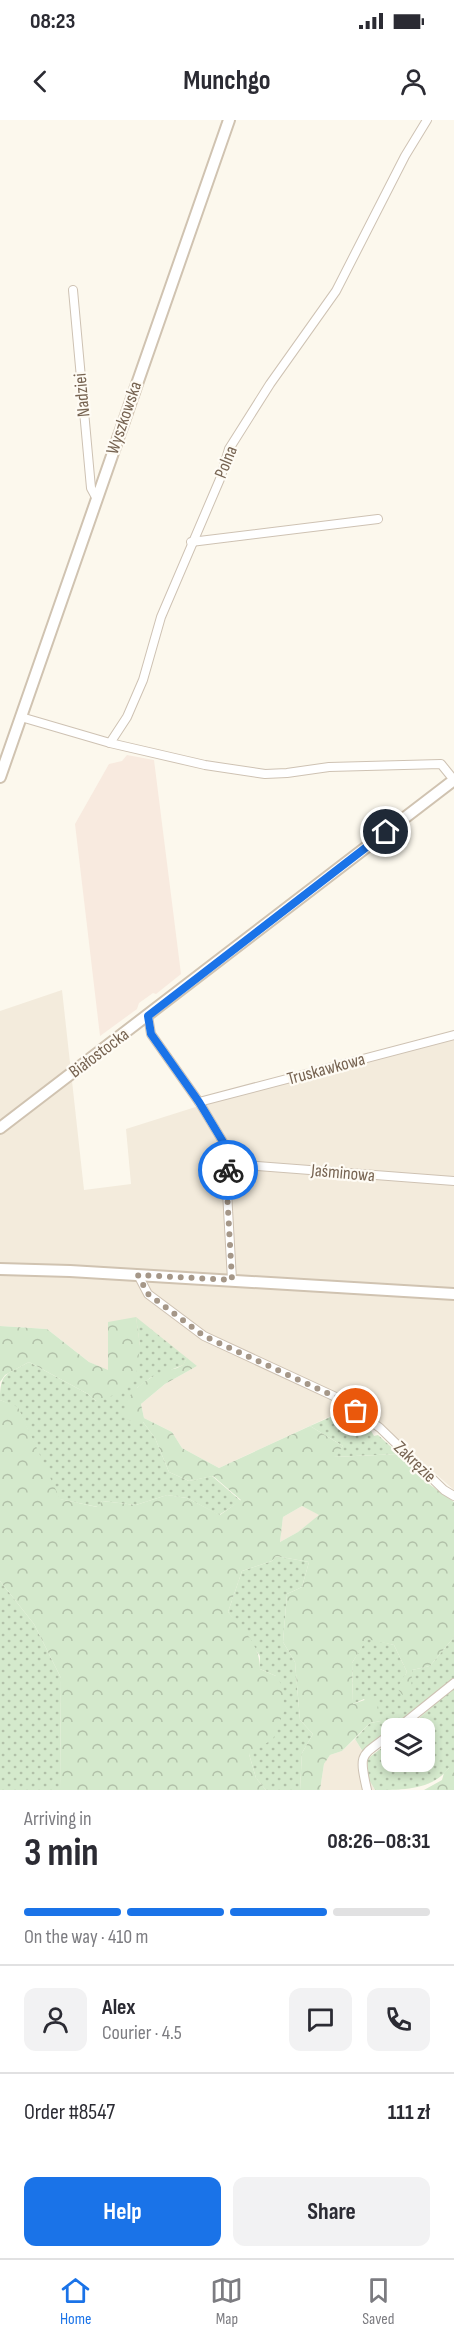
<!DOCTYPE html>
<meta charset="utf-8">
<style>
body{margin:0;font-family:"Sofia Sans Condensed",sans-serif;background:#f2f2f3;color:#2b2b33;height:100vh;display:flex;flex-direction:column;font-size:22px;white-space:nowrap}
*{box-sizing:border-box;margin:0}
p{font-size:20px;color:#7c7c81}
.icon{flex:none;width:33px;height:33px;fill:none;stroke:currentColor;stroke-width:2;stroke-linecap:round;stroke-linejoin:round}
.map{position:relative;height:1670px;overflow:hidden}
.sheet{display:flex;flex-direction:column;background:#fff;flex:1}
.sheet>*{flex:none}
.fabs{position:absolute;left:381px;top:1598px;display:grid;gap:12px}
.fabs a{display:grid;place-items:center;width:54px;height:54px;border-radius:12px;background:#fff;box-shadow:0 3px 9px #0003;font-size:30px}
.pin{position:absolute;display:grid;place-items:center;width:51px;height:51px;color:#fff;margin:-26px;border:3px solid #fff;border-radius:50%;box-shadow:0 2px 6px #0007}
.courier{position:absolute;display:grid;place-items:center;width:60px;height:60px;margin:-30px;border:4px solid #1a73e8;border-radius:50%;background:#fff;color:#222;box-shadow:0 2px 8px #0007}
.headline em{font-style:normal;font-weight:700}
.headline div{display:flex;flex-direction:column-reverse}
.headline{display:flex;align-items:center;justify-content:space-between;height:102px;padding:0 24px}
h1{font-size:39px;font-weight:700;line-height:45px}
.bar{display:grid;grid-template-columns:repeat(4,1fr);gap:9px 6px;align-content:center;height:72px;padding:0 24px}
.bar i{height:8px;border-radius:4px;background:#e1e1e2}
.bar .selected{background:#1a73e8}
.bar p{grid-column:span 4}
.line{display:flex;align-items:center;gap:15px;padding:0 24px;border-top:2px solid #e1e1e2}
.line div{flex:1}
.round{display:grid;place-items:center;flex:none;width:63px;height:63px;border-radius:12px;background:#f2f2f3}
.cta{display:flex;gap:12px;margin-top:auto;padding:12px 24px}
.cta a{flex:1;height:69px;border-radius:12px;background:#1a73e8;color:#fff;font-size:24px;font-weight:700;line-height:69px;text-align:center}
.cta a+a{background:#f2f2f3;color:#2b2b33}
.status{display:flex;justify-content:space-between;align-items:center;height:42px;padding:0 30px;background:#fff;direction:ltr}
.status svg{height:16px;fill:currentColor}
header{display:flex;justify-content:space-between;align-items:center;height:78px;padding:0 24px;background:#fff;font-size:27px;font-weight:700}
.menu{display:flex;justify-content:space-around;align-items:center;height:84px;border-top:2px solid #e1e1e2;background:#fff;font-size:16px;color:#7c7c81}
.menu a{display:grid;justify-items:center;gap:3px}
.menu .selected{color:#1a73e8}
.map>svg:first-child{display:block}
.residential{fill:#f3ebdc}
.commercial{fill:#f8eadf}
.grass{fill:url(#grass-dots)}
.forest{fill:url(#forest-crowns);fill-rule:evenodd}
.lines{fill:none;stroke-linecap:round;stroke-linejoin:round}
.street-casing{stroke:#cec2b3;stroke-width:10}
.secondary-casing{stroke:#d0c3b1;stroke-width:14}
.street{stroke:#fff;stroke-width:8}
.secondary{stroke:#fff;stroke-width:10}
.done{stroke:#a59788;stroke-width:6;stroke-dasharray:0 10.8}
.route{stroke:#1a73e8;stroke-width:8}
.labels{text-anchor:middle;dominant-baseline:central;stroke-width:4.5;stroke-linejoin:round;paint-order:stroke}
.street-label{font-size:18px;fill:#766351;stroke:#fefbf4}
</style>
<div class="status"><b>08:23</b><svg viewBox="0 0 49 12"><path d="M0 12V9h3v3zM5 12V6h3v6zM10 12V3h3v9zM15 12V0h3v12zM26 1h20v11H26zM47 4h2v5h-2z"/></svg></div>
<header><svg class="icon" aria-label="back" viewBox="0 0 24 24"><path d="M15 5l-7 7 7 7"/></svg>Munchgo<svg class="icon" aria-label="person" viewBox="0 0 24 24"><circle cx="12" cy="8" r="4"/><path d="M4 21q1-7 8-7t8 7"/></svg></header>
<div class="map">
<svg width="454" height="1670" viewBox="0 0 454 1670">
<defs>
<pattern id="grass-dots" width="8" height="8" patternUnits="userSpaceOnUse" patternTransform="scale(1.5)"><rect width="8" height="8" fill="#d4e9cc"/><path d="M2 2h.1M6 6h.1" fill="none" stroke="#b1c0a8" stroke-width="1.8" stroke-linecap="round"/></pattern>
<pattern id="forest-crowns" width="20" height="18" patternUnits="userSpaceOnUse" patternTransform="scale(1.5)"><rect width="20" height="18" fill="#d4e9cc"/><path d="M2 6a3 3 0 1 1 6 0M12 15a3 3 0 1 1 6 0" fill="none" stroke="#b1c0a8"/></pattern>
</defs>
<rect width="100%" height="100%" fill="#fcf8ed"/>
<g class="residential">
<path d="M62,870L84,1070L131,1064L126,1009L224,978L454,920V1370L357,1284L219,1348L182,1328L172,1312L144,1298L141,1284L165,1264L197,1246L108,1251L89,1242L47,1209L0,1206V891Z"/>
<path d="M302,1386L320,1395L298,1412L280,1422L283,1397Z"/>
<path d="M355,1619L367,1639L368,1658L375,1670H320L324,1644L330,1635L342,1631Z"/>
</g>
<path class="commercial" d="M127,635L154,640L181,854L156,874L153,873L139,883L137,889L100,916L75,704L109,644L122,641Z"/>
<g class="grass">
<path d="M136,1197L187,1238L183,1245L150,1258L137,1268L134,1302H143L155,1318L169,1352L189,1361L212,1356L241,1381L219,1395L187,1378L167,1375L136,1385L102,1381L98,1387L59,1379L18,1288L0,1280C0,1252 6,1255 29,1242L88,1274L96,1281L140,1226Z"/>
<path d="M346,1290L350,1292L348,1295L352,1298L356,1297L370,1309L374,1316L378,1315L399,1334L333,1337L343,1326L310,1306Z"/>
<path d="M276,1436L309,1442L302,1467L287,1474L283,1522L295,1542L300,1600L313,1614L302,1633L300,1670H266L256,1658L249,1634L276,1556L260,1549V1536L228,1492L242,1451L272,1441Z"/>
<path d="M0,1461L34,1504L61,1558L60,1670H0Z"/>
<path d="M454,1517V1559L395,1608H392L391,1610L363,1632L355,1619L370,1603L381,1601L364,1579L353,1584L352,1543L367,1518L394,1525L407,1552L398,1568L411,1555L412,1550L430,1546Z"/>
<path d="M454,1567V1648H449C432,1670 404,1670 375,1670L368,1658L367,1639L391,1621L392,1641H424V1608H408Z"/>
</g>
<g class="forest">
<path d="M136,1197L140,1226L136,1257L117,1274L96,1281L88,1274L29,1242L5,1255L0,1262V1206L47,1209L89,1242L108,1250V1202Z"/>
<path d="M187,1238L197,1246L165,1264L141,1284L144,1298L172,1312L182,1328L219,1348L310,1306L343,1326L334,1337L399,1334L429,1364L454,1382V1517L430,1546L412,1550L411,1574L404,1577L397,1568L407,1552L394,1525L367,1519L352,1543L353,1584L376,1576L381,1601L370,1603L342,1631L330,1635L324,1644L320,1670H300L302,1633L313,1614L300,1600L295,1542L283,1522L287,1474L302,1467L309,1442L276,1436L272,1441L242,1451L228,1492C243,1510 260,1524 260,1549L276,1556L283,1567L284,1591L273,1619L249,1634L256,1658L266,1670H60L61,1558L34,1504L0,1461V1280L18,1287L60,1379L97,1387L102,1381L136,1385L167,1375L187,1378L220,1395L241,1380L213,1356L189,1361L169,1352L155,1318L143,1302H134L127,1299C117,1277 147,1258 165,1251C172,1249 177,1249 183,1245ZM302,1386L319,1395L298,1412L280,1422L283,1397Z"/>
<path d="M449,1648H454V1670H424L442,1660L444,1653Z"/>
</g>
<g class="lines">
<g class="street-casing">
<g id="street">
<path d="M73,170L91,368L97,379"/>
<path d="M191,422L378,399"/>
<path d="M21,597L110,623L127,597L143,560L161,497L220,359L229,329L270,264L336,171L405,36L427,0"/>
<path d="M110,623L205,645L265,654L287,653L329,647L441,644L454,660"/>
<path d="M148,896L151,914L199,982L234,1040L226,1054L232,1160"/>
<path d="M199,982L454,915"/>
<path d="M234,1040L244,1045L454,1061"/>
<path d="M138,1155L148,1174L204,1216L340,1279L380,1308L444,1370L454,1376"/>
<path d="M398,1608L454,1563"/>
<path d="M367,1670C358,1631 361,1637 392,1613"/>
</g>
</g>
<g class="secondary-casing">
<g id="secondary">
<path d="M0,657L229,0"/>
<path d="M0,1008L454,660"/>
<path d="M0,1149L70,1151L454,1174"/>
</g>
</g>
<use href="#street" class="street"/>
<use href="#secondary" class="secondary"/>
</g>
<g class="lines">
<path class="done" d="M228,1050L226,1054L232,1160L138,1155L148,1174L204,1216L340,1279L356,1291"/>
<path class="route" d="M228,1050L234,1040L199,982L151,914L148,896L386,712"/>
</g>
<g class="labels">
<g class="street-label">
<text transform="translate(82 275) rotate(-95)">Nadziei</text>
<text transform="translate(124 298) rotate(-71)">Wyszkowska</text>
<text transform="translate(226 342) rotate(-68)">Polna</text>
<text transform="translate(99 933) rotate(-37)">Białostocka</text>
<text transform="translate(326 949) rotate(-15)">Truskawkowa</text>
<text transform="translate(343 1053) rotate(5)">Jaśminowa</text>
<text transform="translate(415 1342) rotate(44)">Zakręzie</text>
</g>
</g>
</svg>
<div class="fabs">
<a><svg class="icon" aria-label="layers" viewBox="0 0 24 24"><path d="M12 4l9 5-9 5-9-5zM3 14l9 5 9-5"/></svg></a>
</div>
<div class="pin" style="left:356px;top:1291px;background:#ea580c"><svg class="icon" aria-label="bag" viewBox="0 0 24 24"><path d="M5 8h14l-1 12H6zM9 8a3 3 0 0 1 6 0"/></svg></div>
<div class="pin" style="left:386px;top:712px;background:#1f2937"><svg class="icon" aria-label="home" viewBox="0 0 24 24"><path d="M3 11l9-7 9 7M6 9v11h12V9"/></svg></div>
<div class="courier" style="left:228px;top:1050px"><svg class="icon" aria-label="bike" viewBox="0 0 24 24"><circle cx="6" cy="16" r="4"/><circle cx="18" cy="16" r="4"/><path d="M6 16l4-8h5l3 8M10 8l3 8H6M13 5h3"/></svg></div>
</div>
<section class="sheet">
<div class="headline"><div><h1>3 min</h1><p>Arriving in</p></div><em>08:26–08:31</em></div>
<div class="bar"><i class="selected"></i><i class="selected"></i><i class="selected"></i><i></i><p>On the way · 410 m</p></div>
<div class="line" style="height:108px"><a class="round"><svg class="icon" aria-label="person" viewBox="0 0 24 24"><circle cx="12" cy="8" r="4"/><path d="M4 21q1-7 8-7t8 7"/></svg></a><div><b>Alex</b><p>Courier · 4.5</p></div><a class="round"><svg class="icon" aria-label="chat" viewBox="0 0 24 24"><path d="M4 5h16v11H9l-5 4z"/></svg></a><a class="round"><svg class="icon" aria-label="phone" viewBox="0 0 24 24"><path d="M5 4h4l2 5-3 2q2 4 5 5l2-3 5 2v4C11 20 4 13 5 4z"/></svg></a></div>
<div class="line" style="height:78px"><div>Order #8547</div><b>111 zł</b></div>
<div class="cta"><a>Help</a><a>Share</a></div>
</section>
<nav class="menu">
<a class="selected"><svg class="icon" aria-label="home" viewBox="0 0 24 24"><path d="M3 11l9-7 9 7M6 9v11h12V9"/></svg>Home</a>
<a><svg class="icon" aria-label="map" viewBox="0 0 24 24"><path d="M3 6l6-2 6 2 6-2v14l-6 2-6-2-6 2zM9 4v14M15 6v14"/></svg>Map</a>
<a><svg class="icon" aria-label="saved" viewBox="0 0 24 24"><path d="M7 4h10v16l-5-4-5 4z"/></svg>Saved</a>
</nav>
